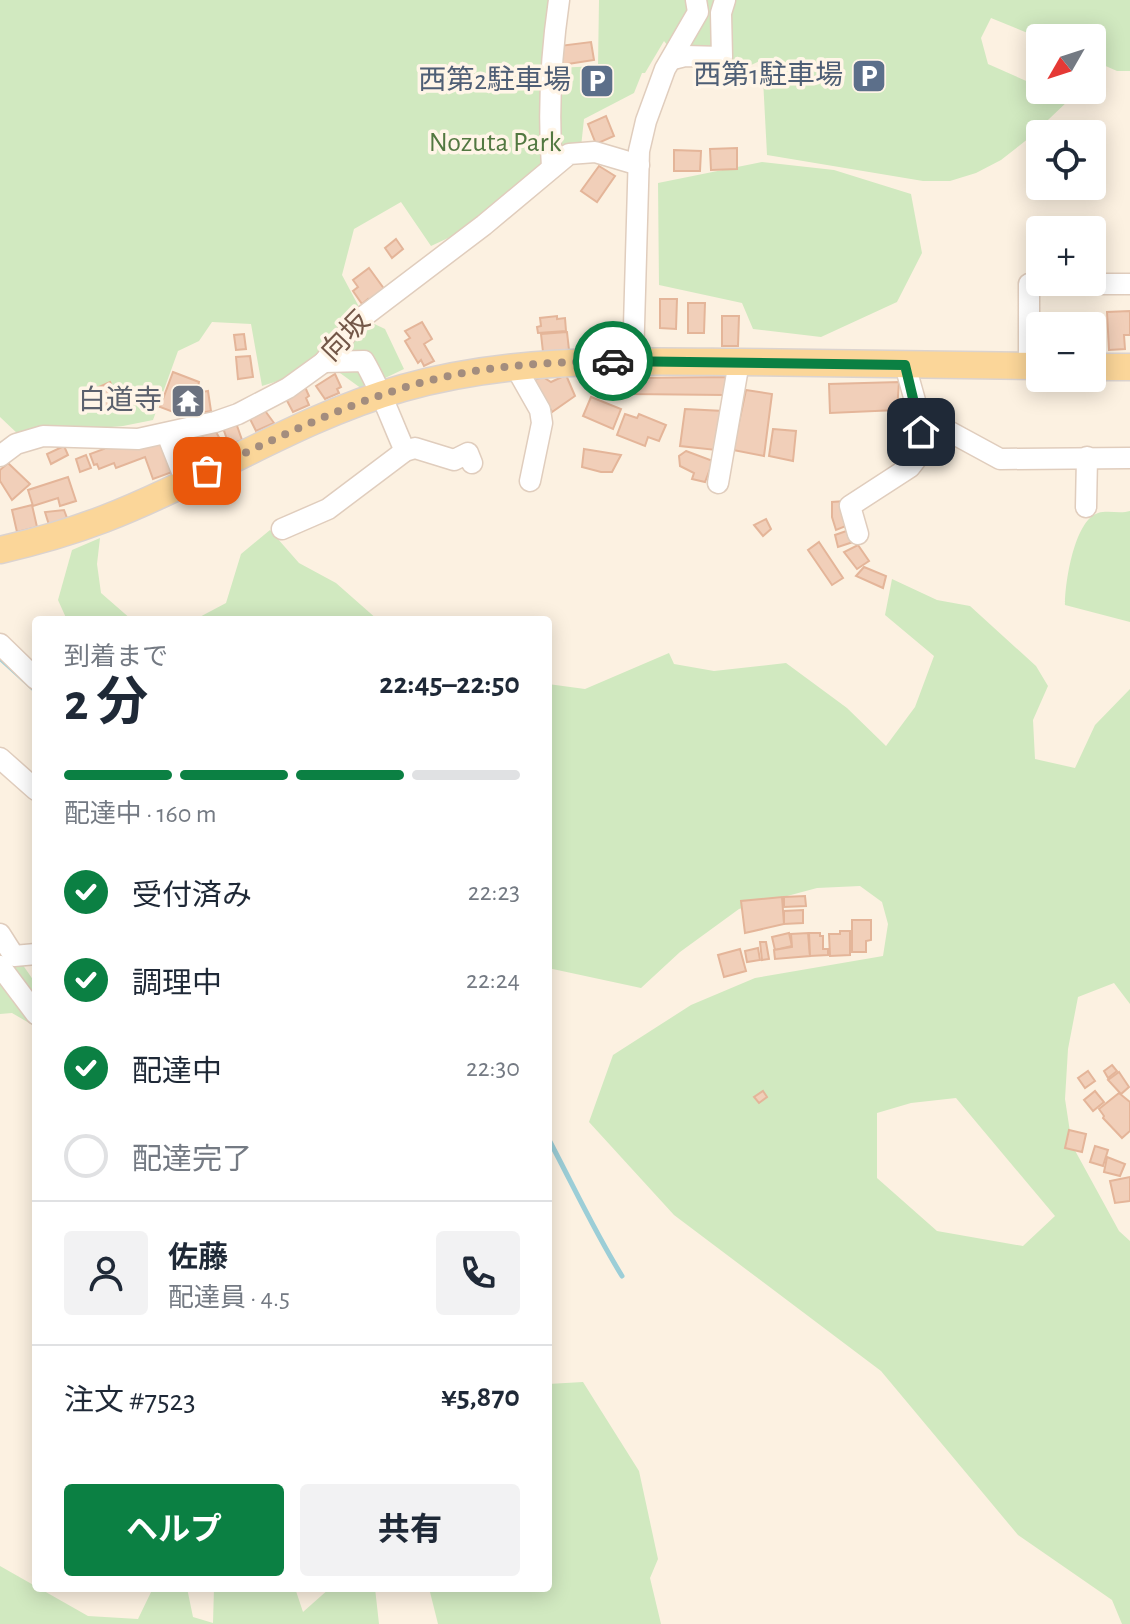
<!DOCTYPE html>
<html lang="ja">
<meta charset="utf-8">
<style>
body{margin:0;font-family:"Alegreya Sans","Noto Sans JP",sans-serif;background:#f2f2f3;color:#1f2937;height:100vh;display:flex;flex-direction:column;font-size:30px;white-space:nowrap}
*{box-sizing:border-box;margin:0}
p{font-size:26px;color:#747a83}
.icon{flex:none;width:44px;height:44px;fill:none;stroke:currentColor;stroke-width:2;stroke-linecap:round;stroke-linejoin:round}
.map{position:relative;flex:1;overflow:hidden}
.panel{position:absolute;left:32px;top:616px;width:520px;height:976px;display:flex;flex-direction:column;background:#fff;border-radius:8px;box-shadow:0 4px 20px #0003}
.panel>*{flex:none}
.needle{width:52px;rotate:231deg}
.tools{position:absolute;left:1026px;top:24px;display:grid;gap:16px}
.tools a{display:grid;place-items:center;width:80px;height:80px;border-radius:8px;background:#fff;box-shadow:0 4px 20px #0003;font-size:40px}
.pin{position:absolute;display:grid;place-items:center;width:68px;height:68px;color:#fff;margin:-34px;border-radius:16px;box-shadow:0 4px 12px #0006}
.courier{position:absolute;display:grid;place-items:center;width:80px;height:80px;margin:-40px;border:6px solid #0b8043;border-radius:50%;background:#fff;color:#222;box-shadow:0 2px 10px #0007}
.summary em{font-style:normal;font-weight:700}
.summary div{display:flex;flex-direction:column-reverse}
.summary{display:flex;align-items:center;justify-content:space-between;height:136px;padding:0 32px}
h1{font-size:52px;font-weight:700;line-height:60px}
.bar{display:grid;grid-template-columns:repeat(4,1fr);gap:12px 8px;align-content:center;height:96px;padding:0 32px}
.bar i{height:10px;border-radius:6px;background:#e0e1e3}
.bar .current{background:#0b8043}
.bar p{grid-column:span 4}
.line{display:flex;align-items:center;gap:20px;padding:0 32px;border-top:2px solid #e0e1e3}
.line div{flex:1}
.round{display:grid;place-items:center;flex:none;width:84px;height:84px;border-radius:8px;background:#f2f2f3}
ol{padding:0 32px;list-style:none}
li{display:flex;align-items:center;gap:24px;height:88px}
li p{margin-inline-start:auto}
li .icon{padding:8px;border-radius:50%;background:#0b8043;color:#fff;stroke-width:4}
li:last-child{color:#747a83}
li i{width:44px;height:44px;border:4px solid #e0e1e3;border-radius:50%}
.action{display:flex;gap:16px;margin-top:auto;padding:16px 32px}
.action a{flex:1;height:92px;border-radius:8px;background:#0b8043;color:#fff;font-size:32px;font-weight:700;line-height:92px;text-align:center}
.action a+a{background:#f2f2f3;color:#1f2937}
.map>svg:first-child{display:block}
.green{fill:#d1e9c0;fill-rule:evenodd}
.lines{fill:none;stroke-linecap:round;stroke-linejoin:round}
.stream{stroke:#9cced7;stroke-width:5}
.building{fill:#f1cfb9;stroke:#e4b599;stroke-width:2}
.minor-casing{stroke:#e0cdbd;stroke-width:23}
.major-casing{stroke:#dbd3cf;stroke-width:29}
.minor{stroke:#fff;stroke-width:20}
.major{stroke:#fbd699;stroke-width:26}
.done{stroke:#a38d7e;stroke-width:8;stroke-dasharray:0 14.4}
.route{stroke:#0b8043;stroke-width:10}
.labels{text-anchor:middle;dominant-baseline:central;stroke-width:7;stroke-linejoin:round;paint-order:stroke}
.service-label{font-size:28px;fill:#4e5e75;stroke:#fff5e7;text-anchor:end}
.park-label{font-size:28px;fill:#527841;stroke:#fff5e7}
.street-label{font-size:28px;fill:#735748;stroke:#fff5e7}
.worship-label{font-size:28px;fill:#5b616d;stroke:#fff5e7;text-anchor:end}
</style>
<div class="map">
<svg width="1130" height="1624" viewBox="0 0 1130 1624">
<rect width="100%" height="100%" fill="#fcf1e1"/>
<g class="green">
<path d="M0,0H558L551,177L461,232L431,246L401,202L354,229L342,275L366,320L385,329L404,369L362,389L329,365L262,386L251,324L212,322L199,341L178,351L153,420L123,426L19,435L0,417Z"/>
<path d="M599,0H1130V71H1117L1092,60V38H1040L991,18L981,38L988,64L1040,87V90H1047L1069,100L1029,138L1001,160L976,173L950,181H923L767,155L762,60L751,65L682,64L664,41L645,73H642L634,93L584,119L581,147L554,160L556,68L598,66Z"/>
<path d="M762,162L834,170L911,194L922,253L897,302L821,337L753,329L742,303L659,285L658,183Z"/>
<path d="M1034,313H1072L1073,326H1040L1039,352L1034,348Z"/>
<path d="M1130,511V622L1065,605C1065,583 1074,521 1098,513C1108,510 1120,514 1130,511Z"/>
<path d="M270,530L299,563L336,583L378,620H194L226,603L241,554Z"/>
<path d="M100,538L97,564L101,593L132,620H67L58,600L72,550Z"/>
<path d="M892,579L937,600L970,606L1036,666L1048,686L1033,720L1035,759L1075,768L1095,725L1130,689V1004L1114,983L1078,997L1068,1049L1065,1099L1072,1145L1119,1231L1130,1241V1624H1122L1112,1600L1018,1535L881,1371L674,1215L589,1122L613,1055L691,1005L755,978L883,956L888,924L882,902L860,886L817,888L739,909L680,952L641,988L548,968V684L585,689L669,653L674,664L714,671L786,663L847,708L886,746L915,707L934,656L885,615ZM956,1098L1055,1216L1023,1246L937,1231L877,1178V1113L911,1103Z"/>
<path d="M0,932L36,984V1027L12,1013L0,1014Z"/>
<path d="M583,1382L639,1471L658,1559L650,1578L661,1624H438L429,1588H548V1384Z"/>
<path d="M0,1566L88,1616L138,1619L153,1588H187L193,1617L213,1623L214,1588H295L303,1612L330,1588H375L379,1624H0Z"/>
</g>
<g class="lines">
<g class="stream">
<path d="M0,658L36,691"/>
<path d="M548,1138C573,1185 594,1231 622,1276"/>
</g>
</g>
<g class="building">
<path d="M591,42L594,60L561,65L559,46Z"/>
<path d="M606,116L614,136L596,144L588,124Z"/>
<path d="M737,148V169L711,170L710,149Z"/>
<path d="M674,150L701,151L700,171H674Z"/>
<path d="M599,166L615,176L597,202L581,191Z"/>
<path d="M396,239L403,249L392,258L385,248Z"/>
<path d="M369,268L385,290L370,302L368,299L362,304L353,291L358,287L353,280Z"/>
<path d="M660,299H677L676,329L660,328Z"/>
<path d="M688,303H705L704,333H688Z"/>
<path d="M1130,311V335H1124L1125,349L1109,350L1107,312Z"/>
<path d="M557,316V319L565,318L566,331L538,333L537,327L541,326L540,318Z"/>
<path d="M722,316H739L738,346H722Z"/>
<path d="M422,322L432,339L424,344L434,361L424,366L421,360L418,363L405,341L410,338L405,331Z"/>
<path d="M611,329L615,335L608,341L603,335Z"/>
<path d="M567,332L569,350L543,352L541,334Z"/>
<path d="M244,334L246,349L236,350L234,335Z"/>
<path d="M250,356L253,377L238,379L236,357Z"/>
<path d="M173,372L199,382L197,393L208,391L211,411L184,416L160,407Z"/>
<path d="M335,374L341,387L337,389L339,393L325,399L316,386Z"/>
<path d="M566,375L575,396L552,412L534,380L543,377L551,382Z"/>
<path d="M726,377L724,395L630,394L632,378Z"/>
<path d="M110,382L118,398L114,400L115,402L123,404L122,411H100L90,391Z"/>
<path d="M899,382L897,410L830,413L829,384Z"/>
<path d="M305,387L309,396L306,398L309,405L293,412L285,397Z"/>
<path d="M746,390L772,394L764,456L733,450Z"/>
<path d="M591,397L621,409L613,429L583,416Z"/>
<path d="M263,408L274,423L256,431L248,415Z"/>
<path d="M685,409L723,411L716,450L680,446Z"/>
<path d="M625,414L637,418L639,414L666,425L659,441L648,437L645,446L617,435Z"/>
<path d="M235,420L242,440L229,445L222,425Z"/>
<path d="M773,429L796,431L793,461L769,456Z"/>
<path d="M215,430L221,441L218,442L221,450L206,454L198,438Z"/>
<path d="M188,436L198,456L187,461L177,442Z"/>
<path d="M164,443L175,471L153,479L145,457L116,468L114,463L99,469L97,464L94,465L90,454L104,449L103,446Z"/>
<path d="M64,446L68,455L51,464L47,454Z"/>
<path d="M584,449L621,455L612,472H601L582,467Z"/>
<path d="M686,451L713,461L705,482L692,479L694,473L680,466L679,456Z"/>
<path d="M86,455L91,468L80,472L76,459Z"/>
<path d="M8,463L30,484L12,500L0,481V470Z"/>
<path d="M68,477L76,501L60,506L58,498L33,506L28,490Z"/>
<path d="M845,501L851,524L836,530L832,517V502Z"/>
<path d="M32,505L37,527L17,532L12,510Z"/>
<path d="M64,510L67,518L49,525L45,512Z"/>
<path d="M766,519L771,529L763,536L754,525Z"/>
<path d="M852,529L856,541L838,547L835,535Z"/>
<path d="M819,542L843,578L832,585L808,550Z"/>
<path d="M858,545L869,561L857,569L844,552Z"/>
<path d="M864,567L886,576L883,588L856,576Z"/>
<path d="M805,896L806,906L784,907V897Z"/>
<path d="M782,897L784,924L745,933L741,901Z"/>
<path d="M803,910V923L784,924V911Z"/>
<path d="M852,920H871V940L866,941V952H852Z"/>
<path d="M840,931H850V955L830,956L829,934H840Z"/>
<path d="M789,933L792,946L775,950L772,937Z"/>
<path d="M808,933L810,956L775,959L774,950L792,947L791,934Z"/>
<path d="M809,933H820V936H823V949H828V955L810,956Z"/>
<path d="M760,942H766L769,959L762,960Z"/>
<path d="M758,948L760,960L747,962L745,951Z"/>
<path d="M740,949L746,971L724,977L718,955Z"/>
<path d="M1112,1065L1117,1071L1108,1078L1104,1071Z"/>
<path d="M1088,1071L1095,1081L1085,1088L1078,1078Z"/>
<path d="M1119,1072L1129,1087L1121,1094L1108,1080Z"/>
<path d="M763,1091L767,1097L759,1103L754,1097Z"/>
<path d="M1095,1091L1104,1102L1093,1111L1084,1100Z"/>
<path d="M1119,1093L1130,1102V1131L1122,1138L1103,1118L1104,1116L1099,1109Z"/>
<path d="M1069,1130L1086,1134L1082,1152L1065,1148Z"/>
<path d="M1095,1146L1108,1150L1103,1166L1090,1162Z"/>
<path d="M1107,1157L1125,1164L1120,1176L1104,1172Z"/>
<path d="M1130,1177V1201L1115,1203L1110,1181Z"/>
</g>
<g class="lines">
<g class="minor-casing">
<g id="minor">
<path d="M673,59L685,56L722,57L721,13L725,0"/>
<path d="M552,167C548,112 551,55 559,0"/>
<path d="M633,361L639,151L646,121L665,69L698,12L696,0"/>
<path d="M324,362L364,361C381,390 391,420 405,451"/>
<path d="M905,365L919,415L1000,459L1130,458"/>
<path d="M515,366L540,410L542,423L530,481"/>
<path d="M1029,366V284H1130"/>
<path d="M167,434L186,482"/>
<path d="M0,456L16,444L43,436L138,439L215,422L238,414L288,388L324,362L355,323L484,225L569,154L595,152L639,165"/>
<path d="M718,483L739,362"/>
<path d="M1086,507L1087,457"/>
<path d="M282,529L328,509L405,451L415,448L454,460L468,453L472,463"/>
<path d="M858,534L850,506L910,467L924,449L919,415"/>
<path d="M0,644L36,679"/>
<path d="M0,758L36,790"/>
<path d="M0,934L14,956L36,954"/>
<path d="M0,966L36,1014"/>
</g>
</g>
<g class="major-casing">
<g id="major">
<path d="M1092,367H1130"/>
<path d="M0,550C35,542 70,532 104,519C205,480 297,418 403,388C513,357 624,361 738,362C839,363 939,365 1040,366"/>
</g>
</g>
<use href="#minor" class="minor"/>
<use href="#major" class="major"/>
</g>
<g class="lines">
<path class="done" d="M207,471C287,433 367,393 453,375C506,364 559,362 613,361"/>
<path class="route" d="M613,361L905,365L921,432"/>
</g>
<defs>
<g id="parking-square" transform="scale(1.8)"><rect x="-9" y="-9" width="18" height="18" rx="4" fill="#5c6f8a" stroke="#fff5e7"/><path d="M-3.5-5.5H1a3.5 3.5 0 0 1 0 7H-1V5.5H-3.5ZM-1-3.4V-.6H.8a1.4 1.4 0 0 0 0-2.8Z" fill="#fff"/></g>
<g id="temple-square" transform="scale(1.8)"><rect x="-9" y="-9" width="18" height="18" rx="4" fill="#6b7280" stroke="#fff5e7"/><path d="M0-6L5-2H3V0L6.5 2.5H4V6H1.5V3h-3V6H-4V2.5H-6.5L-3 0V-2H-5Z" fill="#fff"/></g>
</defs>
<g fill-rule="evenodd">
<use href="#parking-square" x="869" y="76"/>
<use href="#parking-square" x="597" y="81"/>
<use href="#temple-square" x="188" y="401"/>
</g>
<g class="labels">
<g class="service-label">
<text x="843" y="76">西第1駐車場</text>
<text x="571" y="81">西第2駐車場</text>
</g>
<g class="park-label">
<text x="495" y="143">Nozuta Park</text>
</g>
<g class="street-label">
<text transform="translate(346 337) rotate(-46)">向坂</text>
</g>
<g class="worship-label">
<text x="162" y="401">白道寺</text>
</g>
</g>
</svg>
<div class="tools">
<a><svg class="needle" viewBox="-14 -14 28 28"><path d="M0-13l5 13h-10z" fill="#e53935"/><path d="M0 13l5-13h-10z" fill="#747a83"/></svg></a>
<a><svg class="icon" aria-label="locate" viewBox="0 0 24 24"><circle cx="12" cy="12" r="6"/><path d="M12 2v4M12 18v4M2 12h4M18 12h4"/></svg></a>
<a>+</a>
<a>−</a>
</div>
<div class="pin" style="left:207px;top:471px;background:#ea580c"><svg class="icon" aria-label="bag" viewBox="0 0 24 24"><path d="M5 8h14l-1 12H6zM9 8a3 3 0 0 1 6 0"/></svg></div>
<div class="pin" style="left:921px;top:432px;background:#1f2937"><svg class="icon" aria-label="home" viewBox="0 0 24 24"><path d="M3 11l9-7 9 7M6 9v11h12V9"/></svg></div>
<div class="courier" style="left:613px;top:361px"><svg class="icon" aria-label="car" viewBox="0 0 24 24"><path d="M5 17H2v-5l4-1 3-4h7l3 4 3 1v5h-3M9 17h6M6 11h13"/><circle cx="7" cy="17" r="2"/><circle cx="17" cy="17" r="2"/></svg></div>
<section class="panel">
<div class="summary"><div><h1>2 分</h1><p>到着まで</p></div><em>22:45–22:50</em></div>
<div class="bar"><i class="current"></i><i class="current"></i><i class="current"></i><i></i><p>配達中 · 160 m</p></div>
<ol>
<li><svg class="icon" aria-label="check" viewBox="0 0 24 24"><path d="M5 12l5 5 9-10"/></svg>受付済み<p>22:23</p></li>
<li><svg class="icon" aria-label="check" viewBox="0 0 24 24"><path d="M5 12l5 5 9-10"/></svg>調理中<p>22:24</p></li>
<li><svg class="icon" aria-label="check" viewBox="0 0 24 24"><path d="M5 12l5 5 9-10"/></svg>配達中<p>22:30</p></li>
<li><i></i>配達完了</li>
</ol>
<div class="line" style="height:144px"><a class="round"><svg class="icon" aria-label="person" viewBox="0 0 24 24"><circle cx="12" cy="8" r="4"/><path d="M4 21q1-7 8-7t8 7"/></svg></a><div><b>佐藤</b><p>配達員 · 4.5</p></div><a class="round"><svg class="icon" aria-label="phone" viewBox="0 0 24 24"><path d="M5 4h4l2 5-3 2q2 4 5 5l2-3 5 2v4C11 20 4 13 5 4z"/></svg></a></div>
<div class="line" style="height:104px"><div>注文 #7523</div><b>¥5,870</b></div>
<div class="action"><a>ヘルプ</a><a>共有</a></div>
</section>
</div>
